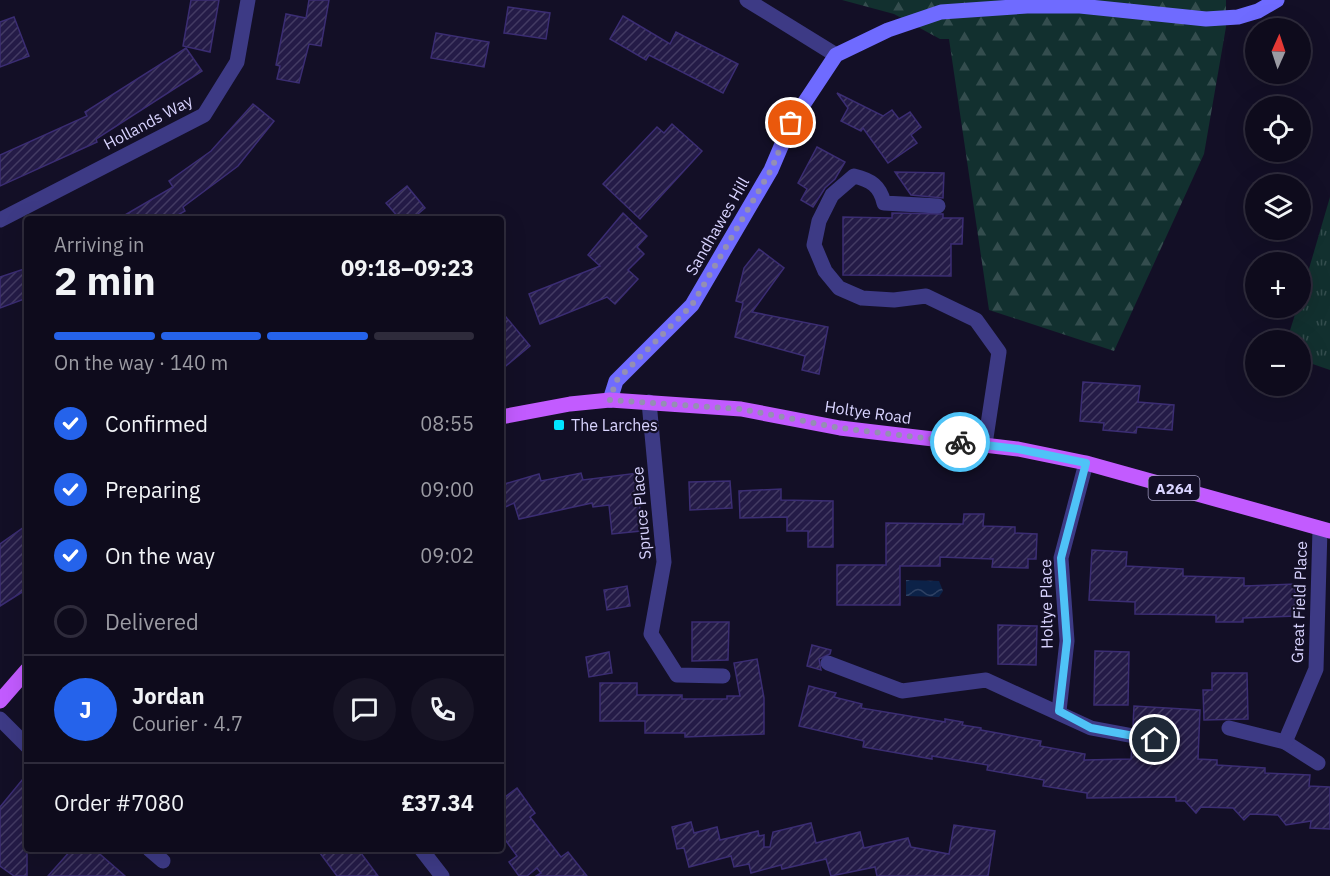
<!DOCTYPE html>
<meta charset="utf-8">
<style>
body{margin:0;font-family:"IBM Plex Sans",sans-serif;background:#171425;color:#f1f3f6;height:100vh;display:flex;flex-direction:column;font-size:22px;white-space:nowrap}
*{box-sizing:border-box;margin:0}
p{font-size:20px;color:#9b9ba3}
.icon{flex:none;width:33px;height:33px;fill:none;stroke:currentColor;stroke-width:2;stroke-linecap:round;stroke-linejoin:round}
.map{position:relative;flex:1;overflow:hidden}
.panel{position:absolute;left:24px;top:216px;width:480px;height:636px;display:flex;flex-direction:column;background:#0e0b1c;border-radius:6px;box-shadow:0 6px 24px #0002,0 0 0 2px #2e2b3b}
.panel>*{flex:none}
.needle{width:39px;rotate:3deg}
.tools{position:absolute;left:1245px;top:18px;display:grid;gap:12px}
.tools a{display:grid;place-items:center;width:66px;height:66px;border-radius:50%;background:#0e0b1c;box-shadow:0 6px 24px #0002,0 0 0 2px #2e2b3b;font-size:30px}
.pin{position:absolute;display:grid;place-items:center;width:51px;height:51px;color:#fff;margin:-26px;border:3px solid #fff;border-radius:50%;box-shadow:0 2px 6px #0007}
.courier{position:absolute;display:grid;place-items:center;width:60px;height:60px;margin:-30px;border:4px solid #4fc3f7;border-radius:50%;background:#fff;color:#222;box-shadow:0 2px 8px #0007}
.overview em{font-style:normal;font-weight:700}
.overview div{display:flex;flex-direction:column-reverse}
.overview{display:flex;align-items:center;justify-content:space-between;height:102px;padding:0 30px}
h1{font-size:39px;font-weight:700;line-height:45px}
.bar{display:grid;grid-template-columns:repeat(4,1fr);gap:9px 6px;align-content:center;height:72px;padding:0 30px}
.bar i{height:8px;border-radius:4px;background:#2e2b3b}
.bar .current{background:#2563eb}
.bar p{grid-column:span 4}
.line{display:flex;align-items:center;gap:15px;padding:0 30px;border-top:2px solid #2e2b3b}
.line div{flex:1}
.round{display:grid;place-items:center;flex:none;width:63px;height:63px;border-radius:32px;background:#171425}
ol{padding:0 30px;list-style:none}
li{display:flex;align-items:center;gap:18px;height:66px}
li p{margin-inline-start:auto}
li .icon{padding:6px;border-radius:50%;background:#2563eb;color:#fff;stroke-width:4}
li:last-child{color:#9b9ba3}
li i{width:33px;height:33px;border:3px solid #2e2b3b;border-radius:50%}
.map>svg:first-child{display:block}
.grass{fill:url(#grass-tufts)}
.forest{fill:url(#forest-firs)}
.water{fill:url(#water-waves)}
.building{fill:url(#building-hatch);stroke:#3b2d73;stroke-width:1.5}
.lines{fill:none;stroke-linecap:round;stroke-linejoin:round}
.street{stroke:#3d3a85;stroke-width:15}
.secondary{stroke:#6f6bff;stroke-width:15}
.primary{stroke:#c25bff;stroke-width:15}
.done{stroke:#948fb3;stroke-width:6;stroke-dasharray:0 10.8}
.route{stroke:#4fc3f7;stroke-width:8}
.poi-dot{fill:#00e5ff;stroke:#130f26;stroke-width:2}
.labels{text-anchor:middle;dominant-baseline:central;stroke-width:4.5;stroke-linejoin:round;paint-order:stroke}
.shield{fill:#130f26;stroke:#9e99be;stroke-width:1.5}
.shield-label{font-size:15px;font-weight:bold;fill:#d9d4ff}
.street-label{font-size:16px;fill:#d9d4ff;stroke:#130f26}
.poi-label{font-size:16px;fill:#d9d4ff;stroke:#130f26;text-anchor:start}
</style>
<div class="map">
<svg width="1330" height="876" viewBox="0 0 1330 876">
<defs>
<pattern id="grass-tufts" width="24" height="20" patternUnits="userSpaceOnUse" patternTransform="scale(1.5)"><rect width="24" height="20" fill="#12302f"/><path d="M3 7l-1-3M5 7V3M7 7l1-3M15 17l-1-3M17 17v-4M19 17l1-3" fill="none" stroke="#344d4e"/></pattern>
<pattern id="forest-firs" width="22" height="20" patternUnits="userSpaceOnUse" patternTransform="scale(1.5)"><rect width="22" height="20" fill="#12302f"/><path d="M5 1l3.5 6h-7zM16 11l3.5 6h-7z" fill="#344d4e"/></pattern>
<pattern id="water-waves" width="16" height="10" patternUnits="userSpaceOnUse" patternTransform="scale(1.5)"><rect width="16" height="10" fill="#0c2248"/><path d="M0 5q4-4 8 0t8 0" fill="none" stroke="#2f4163"/></pattern>
<pattern id="building-hatch" width="6" height="6" patternUnits="userSpaceOnUse" patternTransform="scale(1.5)"><rect width="6" height="6" fill="#241b47"/><path d="M-1 1l2-2M0 6l6-6M5 7l2-2" fill="none" stroke="#433b63"/></pattern>
</defs>
<rect width="100%" height="100%" fill="#130f26"/>
<path class="grass" d="M1330,197V370L1301,360L1300,340H1287L1297,308H1300L1301,296Z"/>
<path class="forest" d="M842,0H1226V27L1204,154L1114,351L989,310L949,39H940L894,14Z"/>
<path class="water" d="M906,580L939,581L943,591L939,597L906,596Z"/>
<g class="building">
<path d="M191,0H219L210,52L183,46Z"/>
<path d="M309,0H329L321,46L309,44L299,83L277,79L280,66L276,65L286,14L306,18Z"/>
<path d="M508,7L550,13L546,39L504,33Z"/>
<path d="M623,16L670,44L676,32L738,64L723,93L649,55L646,60L610,39Z"/>
<path d="M14,17L29,56L0,67V22Z"/>
<path d="M436,33L489,42L484,67L431,58Z"/>
<path d="M186,48L202,71L96,139L97,142L0,186V155L87,116L85,112Z"/>
<path d="M837,93L883,116L892,110L899,119L910,112L921,127L911,135L917,143L888,163L863,128L861,131L841,121L848,108Z"/>
<path d="M253,104L274,121L238,166L183,207L185,211L171,219H118L173,187L169,181L211,151Z"/>
<path d="M672,124L702,151L640,219L603,184L657,127L664,133Z"/>
<path d="M817,147L845,162L835,179L825,188L813,207L801,200L807,189L798,183Z"/>
<path d="M895,172L944,173L943,198L911,195Z"/>
<path d="M407,186L425,208L412,219H400L386,203Z"/>
<path d="M623,213L647,236L637,247L644,254L628,270L638,279L615,304L607,297L540,324L529,294L600,266L588,255Z"/>
<path d="M892,213L943,214V218H963L962,244H951V276L843,275V217L892,218Z"/>
<path d="M759,249L784,268L752,312L828,327L819,374L802,370L805,356L735,337L743,303L736,301L744,268Z"/>
<path d="M27,268V298L0,308V277Z"/>
<path d="M501,311L530,346L501,370Z"/>
<path d="M1083,382L1140,386L1138,402L1174,405L1172,430L1137,427L1136,433L1103,430L1104,423L1080,421Z"/>
<path d="M581,473L583,480L638,473L641,531L612,534L609,505L593,507L592,503L519,519L514,503L501,509V485L539,474L541,481Z"/>
<path d="M730,481L732,508L690,510L689,482Z"/>
<path d="M781,489V500L833,501V547H808V531H787V517L740,518L739,491Z"/>
<path d="M964,514H984L983,526L1015,527V533L1037,534L1036,559H1028V568L992,567L993,559L940,557V566H900V605H837V565H886V523L963,524Z"/>
<path d="M27,525V589L0,606V544Z"/>
<path d="M1092,550L1127,552L1126,566L1183,569V576L1244,578V586L1295,584L1296,616L1243,618V622H1216V615L1135,614V602L1089,600Z"/>
<path d="M627,586L630,606L607,610L604,590Z"/>
<path d="M692,622H729L728,660L692,661Z"/>
<path d="M998,625L1037,626L1036,665L998,664Z"/>
<path d="M812,645L831,650L830,654L819,659L821,670L807,666Z"/>
<path d="M1095,651L1129,652L1128,705H1094Z"/>
<path d="M609,652L612,673L589,677L586,657Z"/>
<path d="M757,659L764,698V734L685,737V733H645V721H600V683H637V695H682V699H727V696H740L734,663Z"/>
<path d="M1212,673H1247L1248,719L1204,720L1203,690H1212Z"/>
<path d="M809,686L836,693L834,697L862,704L861,708L945,722V719L963,722L962,725L981,728V730L1041,741L1040,746L1085,754L1084,760L1131,759L1132,746L1154,750L1162,747L1165,741L1161,732L1133,726L1134,706L1200,710L1198,759L1217,760V765L1265,768V773L1310,775L1309,786L1330,787V829L1310,828L1311,821L1286,825L1278,815L1250,814L1244,820L1233,808L1201,807L1196,813L1185,801H1176V797L1087,798V793L1043,786L1044,780L987,770L988,765L932,756V759L863,747L864,741L799,726Z"/>
<path d="M27,774V876H14L0,866V807Z"/>
<path d="M517,788L535,813L530,817L561,857L568,852L587,876H536L541,873L537,868L527,876H519L509,862L517,856L501,834V800Z"/>
<path d="M691,822L694,833L717,827L720,840L758,831L759,836L764,835V847H770L773,832L811,823L816,843L860,832L864,848L908,838L911,847L949,854L954,825L995,831L988,876H877L875,867L831,876L826,859L782,869L781,865L751,873L749,864L734,867L731,856L689,867L684,848L677,849L672,827Z"/>
<path d="M72,849H94L125,876H48Z"/>
<path d="M317,849H358L378,876H337Z"/>
</g>
<g class="lines">
<g class="street">
<path d="M747,0L836,55"/>
<path d="M938,206L884,203C880,186 871,180 854,176L832,195L819,221L814,245L825,271L839,288L862,298L894,300L926,296L976,320L999,352L985,444"/>
<path d="M0,220L204,115L237,62L248,0"/>
<path d="M649,402L664,562L651,634L677,675L723,676"/>
<path d="M828,663L902,691L986,680L1091,728L1155,740"/>
<path d="M1059,711L1067,641L1061,558L1086,463"/>
<path d="M0,719L27,746"/>
<path d="M1229,728L1285,742L1318,763"/>
<path d="M1285,742L1316,669L1320,529"/>
<path d="M149,849L163,861"/>
<path d="M421,849L442,876"/>
</g>
<path class="secondary" d="M610,400L616,381L692,305L771,170L791,123L836,55L888,30L941,12L1027,6H1080L1206,19L1238,17L1258,11L1277,0"/>
<g class="primary">
<path d="M501,417L570,404L610,400L741,409L840,428L1018,449L1086,463L1330,531"/>
<path d="M0,701L27,670"/>
</g>
</g>
<g class="lines">
<path class="done" d="M791,123L771,170L692,305L616,381L610,400L741,409L840,428L960,442"/>
<path class="route" d="M960,442L1018,449L1086,463L1061,558L1067,641L1059,711L1091,728L1155,740"/>
</g>
<rect class="poi-dot" x="553" y="419" width="12" height="12" rx="3"/>
<g class="labels">
<rect class="shield" x="1148.5" y="476" width="51" height="24" rx="4.5"/>
<g class="shield-label">
<text x="1174" y="488">A264</text>
</g>
<g class="street-label">
<text transform="translate(148 122) rotate(-28)">Hollands Way</text>
<text transform="translate(717 226) rotate(-60)">Sandhawes Hill</text>
<text transform="translate(868 412) rotate(8)">Holtye Road</text>
<text transform="translate(641 513) rotate(-95)">Spruce Place</text>
<text transform="translate(1299 602) rotate(-88)">Great Field Place</text>
<text transform="translate(1046 604) rotate(-91)">Holtye Place</text>
</g>
<g class="poi-label">
<text x="571" y="425">The Larches</text>
</g>
</g>
</svg>
<div class="tools">
<a><svg class="needle" viewBox="-14 -14 28 28"><path d="M0-13l5 13h-10z" fill="#e53935"/><path d="M0 13l5-13h-10z" fill="#9b9ba3"/></svg></a>
<a><svg class="icon" aria-label="locate" viewBox="0 0 24 24"><circle cx="12" cy="12" r="6"/><path d="M12 2v4M12 18v4M2 12h4M18 12h4"/></svg></a>
<a><svg class="icon" aria-label="layers" viewBox="0 0 24 24"><path d="M12 4l9 5-9 5-9-5zM3 14l9 5 9-5"/></svg></a>
<a>+</a>
<a>−</a>
</div>
<div class="pin" style="left:791px;top:123px;background:#ea580c"><svg class="icon" aria-label="bag" viewBox="0 0 24 24"><path d="M5 8h14l-1 12H6zM9 8a3 3 0 0 1 6 0"/></svg></div>
<div class="pin" style="left:1155px;top:740px;background:#1f2937"><svg class="icon" aria-label="home" viewBox="0 0 24 24"><path d="M3 11l9-7 9 7M6 9v11h12V9"/></svg></div>
<div class="courier" style="left:960px;top:442px"><svg class="icon" aria-label="bike" viewBox="0 0 24 24"><circle cx="6" cy="16" r="4"/><circle cx="18" cy="16" r="4"/><path d="M6 16l4-8h5l3 8M10 8l3 8H6M13 5h3"/></svg></div>
<section class="panel">
<div class="overview"><div><h1>2 min</h1><p>Arriving in</p></div><em>09:18–09:23</em></div>
<div class="bar"><i class="current"></i><i class="current"></i><i class="current"></i><i></i><p>On the way · 140 m</p></div>
<ol>
<li><svg class="icon" aria-label="check" viewBox="0 0 24 24"><path d="M5 12l5 5 9-10"/></svg>Confirmed<p>08:55</p></li>
<li><svg class="icon" aria-label="check" viewBox="0 0 24 24"><path d="M5 12l5 5 9-10"/></svg>Preparing<p>09:00</p></li>
<li><svg class="icon" aria-label="check" viewBox="0 0 24 24"><path d="M5 12l5 5 9-10"/></svg>On the way<p>09:02</p></li>
<li><i></i>Delivered</li>
</ol>
<div class="line" style="height:108px"><b class="round" style="background:#2563eb;color:#fff">J</b><div><b>Jordan</b><p>Courier · 4.7</p></div><a class="round"><svg class="icon" aria-label="chat" viewBox="0 0 24 24"><path d="M4 5h16v11H9l-5 4z"/></svg></a><a class="round"><svg class="icon" aria-label="phone" viewBox="0 0 24 24"><path d="M5 4h4l2 5-3 2q2 4 5 5l2-3 5 2v4C11 20 4 13 5 4z"/></svg></a></div>
<div class="line" style="height:78px"><div>Order #7080</div><b>£37.34</b></div>
</section>
</div>
